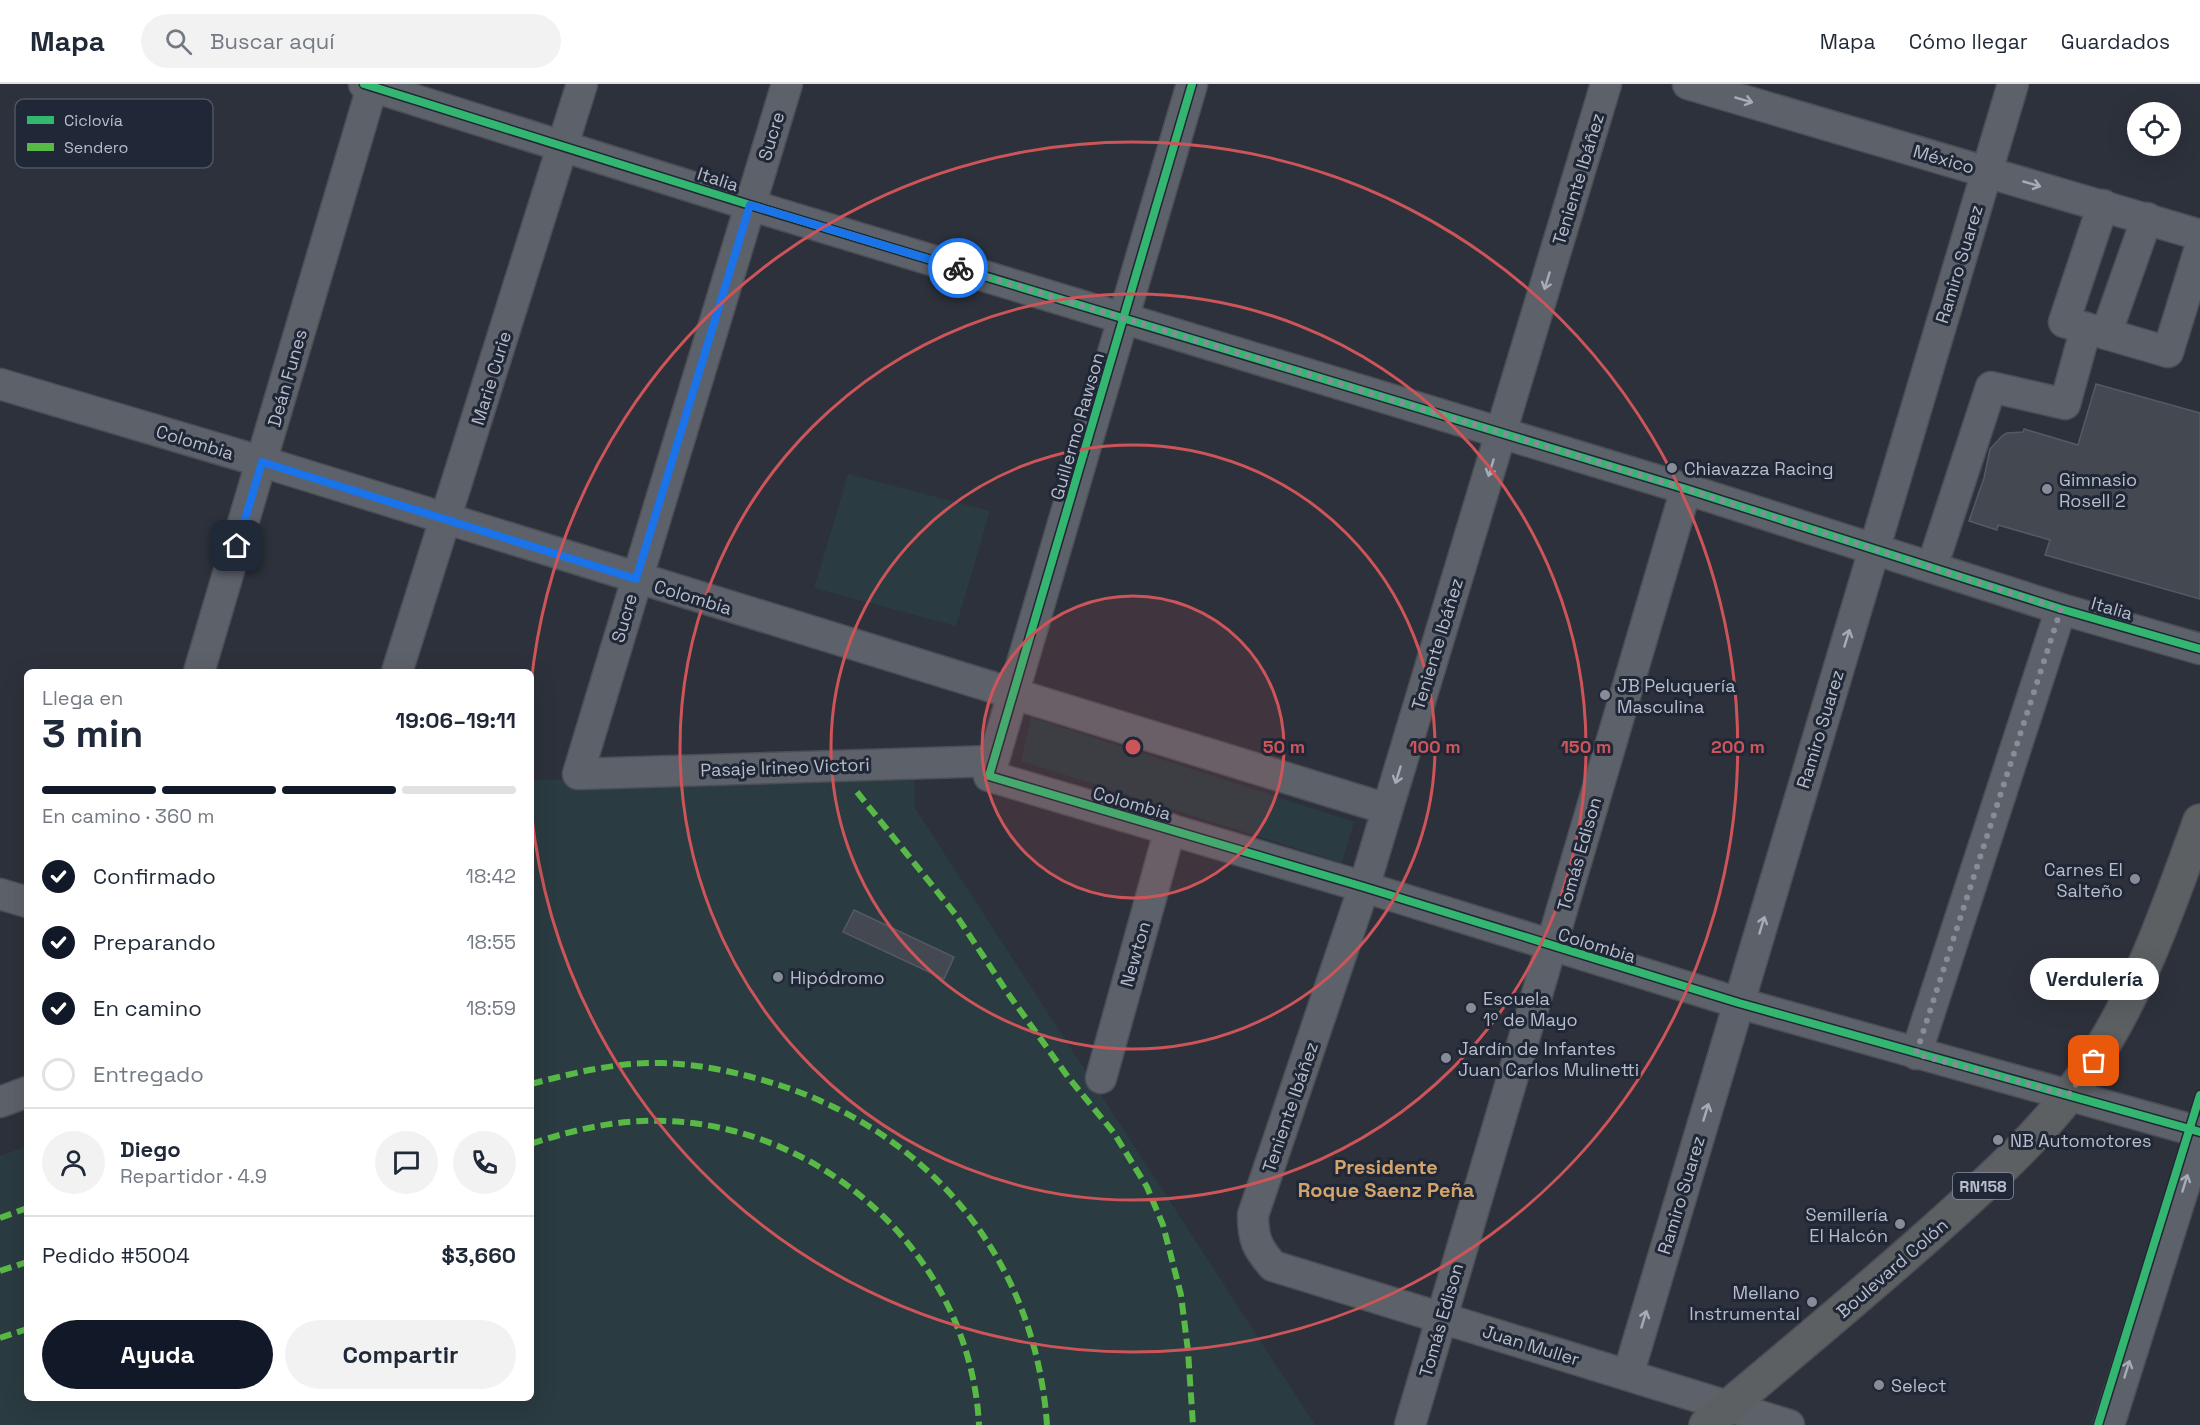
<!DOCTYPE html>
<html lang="es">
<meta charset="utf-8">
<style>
body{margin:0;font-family:"Space Grotesk",sans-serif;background:#f2f2f3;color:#1f2937;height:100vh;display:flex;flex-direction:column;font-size:22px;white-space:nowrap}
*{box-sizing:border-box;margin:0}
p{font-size:20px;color:#747a83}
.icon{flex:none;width:33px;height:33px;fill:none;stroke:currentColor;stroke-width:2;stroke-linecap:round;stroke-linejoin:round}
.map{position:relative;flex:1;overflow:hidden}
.side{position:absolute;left:24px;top:585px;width:510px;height:732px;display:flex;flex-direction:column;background:#fff;border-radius:9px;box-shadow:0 6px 24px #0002}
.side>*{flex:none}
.controls{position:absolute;left:2127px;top:18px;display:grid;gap:12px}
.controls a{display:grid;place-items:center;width:54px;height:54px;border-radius:50%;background:#fff;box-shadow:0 6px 24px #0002;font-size:30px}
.pin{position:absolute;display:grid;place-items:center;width:51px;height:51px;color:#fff;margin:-26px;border-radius:12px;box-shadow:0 3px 9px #0006}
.courier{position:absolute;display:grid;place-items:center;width:60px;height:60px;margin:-30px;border:4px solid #1a73e8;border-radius:50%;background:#fff;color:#222;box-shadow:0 2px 8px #0007}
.bubble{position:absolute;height:42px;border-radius:21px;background:#fff;box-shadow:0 6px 24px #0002;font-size:20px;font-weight:800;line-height:42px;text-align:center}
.head em{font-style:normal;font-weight:800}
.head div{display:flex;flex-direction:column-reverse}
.head{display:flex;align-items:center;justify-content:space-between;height:102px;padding:0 18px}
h1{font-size:39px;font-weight:800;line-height:45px}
.bar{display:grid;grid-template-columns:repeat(4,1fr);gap:9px 6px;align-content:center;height:72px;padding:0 18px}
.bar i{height:8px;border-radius:4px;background:#e0e1e3}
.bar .on{background:#111827}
.bar p{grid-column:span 4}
.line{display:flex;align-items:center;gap:15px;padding:0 18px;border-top:2px solid #e0e1e3}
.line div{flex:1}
.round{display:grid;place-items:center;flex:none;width:63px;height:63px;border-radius:32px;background:#f2f2f3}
ol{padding:0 18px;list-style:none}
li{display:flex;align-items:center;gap:18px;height:66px}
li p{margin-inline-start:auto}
li .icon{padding:6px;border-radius:50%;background:#111827;color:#fff;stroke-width:4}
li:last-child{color:#747a83}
li i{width:33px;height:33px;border:3px solid #e0e1e3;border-radius:50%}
.button{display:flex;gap:12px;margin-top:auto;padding:12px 18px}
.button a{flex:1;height:69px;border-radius:36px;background:#111827;color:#fff;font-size:24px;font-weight:800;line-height:69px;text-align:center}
.button a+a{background:#f2f2f3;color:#1f2937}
header{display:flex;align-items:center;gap:36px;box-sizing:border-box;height:84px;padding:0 30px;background:#fff;border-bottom:2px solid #e0e1e3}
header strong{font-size:28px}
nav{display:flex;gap:33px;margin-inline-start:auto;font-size:21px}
.search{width:420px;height:54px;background:#f2f2f3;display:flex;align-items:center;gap:15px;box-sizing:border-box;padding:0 21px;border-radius:33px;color:#747a83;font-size:22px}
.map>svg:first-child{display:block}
.green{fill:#2a3b41}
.building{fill:#444850;stroke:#555963;stroke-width:1.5}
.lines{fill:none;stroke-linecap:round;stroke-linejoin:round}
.minor-casing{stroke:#4b4e55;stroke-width:33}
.highway-casing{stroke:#4a4d57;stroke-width:36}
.minor{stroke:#5d6169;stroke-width:30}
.highway{stroke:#5d6062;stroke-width:33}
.quiet{stroke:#58b947;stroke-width:6;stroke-dasharray:12 6;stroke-linecap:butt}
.cycleway-casing{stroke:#202736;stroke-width:11}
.cycleway{stroke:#33b770;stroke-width:8}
.oneway{stroke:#a6abb7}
.done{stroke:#878c99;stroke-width:6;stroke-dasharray:0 10.8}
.route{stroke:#1a73e8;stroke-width:8}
.ring{fill:none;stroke:#cd5559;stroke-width:3}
.poi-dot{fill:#878c99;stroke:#202736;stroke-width:2}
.labels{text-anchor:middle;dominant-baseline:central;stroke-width:6;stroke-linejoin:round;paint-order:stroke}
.shield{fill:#202736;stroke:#8a909e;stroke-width:1.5}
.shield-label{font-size:16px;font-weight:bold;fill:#b8bdcb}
.street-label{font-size:18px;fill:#b8bdcb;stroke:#202736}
.poi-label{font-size:18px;fill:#b8bdcb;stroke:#202736;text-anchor:start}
.neighbourhood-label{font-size:20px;font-weight:bold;fill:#d2a46c;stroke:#202736}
.key{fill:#202736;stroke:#4e5463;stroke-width:1.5}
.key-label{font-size:16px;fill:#b8bdcb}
.centre{fill:#cd5559;stroke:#202736;stroke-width:3}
.ring-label{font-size:18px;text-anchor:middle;font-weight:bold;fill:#cd5559;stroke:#202736;stroke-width:6;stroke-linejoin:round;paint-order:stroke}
</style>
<header>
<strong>Mapa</strong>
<div class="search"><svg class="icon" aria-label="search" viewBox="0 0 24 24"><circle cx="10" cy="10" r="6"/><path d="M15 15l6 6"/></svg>Buscar aquí</div>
<nav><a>Mapa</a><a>Cómo llegar</a><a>Guardados</a></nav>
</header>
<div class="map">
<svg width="2200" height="1341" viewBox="0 0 2200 1341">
<rect width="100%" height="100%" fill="#2d313b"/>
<g class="green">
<path d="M848,390L990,427L956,542L814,504Z"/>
<path d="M1031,633L1354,738L1342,779L1021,677Z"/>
<path d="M914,693L915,724L1315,1341H0V1072L27,1062V1314H531V696Z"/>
</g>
<g class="building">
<path d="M2096,300L2200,329V515L2045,471L2050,456L1998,441L1997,446L1969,437L1984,394L1990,365L2002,352L2007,349L2023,348L2024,345L2078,361Z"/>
<path d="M854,826L954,873L944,895L843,848Z"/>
</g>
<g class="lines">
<g class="minor-casing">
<g id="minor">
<path d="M364,0L750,121L1686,405L2061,525L2200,565"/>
<path d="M787,0L578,690L993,677"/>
<path d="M1192,0L989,692L1364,803L1739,919L2200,1048"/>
<path d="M1606,0L1364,803L1253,1131C1253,1155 1257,1164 1273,1182L1789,1341"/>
<path d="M1688,0L2200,151"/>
<path d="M2086,244L2064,238L2103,121"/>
<path d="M2106,250L2147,134"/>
<path d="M0,300L263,378L1387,725"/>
<path d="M1932,483L1991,303L2065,320L2086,244L2168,268L2200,164"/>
<path d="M199,588L373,0"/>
<path d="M397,588L582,0"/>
<path d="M0,810L27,818"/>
<path d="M1916,970L2061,525"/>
<path d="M1101,994L1170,745"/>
<path d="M0,1018L27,1008"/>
<path d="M1628,1291L2013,0"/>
<path d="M1410,1341L1686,405"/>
<path d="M2109,1341L2200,1052"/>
</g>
</g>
<g class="highway-casing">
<path id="highway" d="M1706,1341C1781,1278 1857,1215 1930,1150C1989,1097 2050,1044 2094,976C2142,902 2170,819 2200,737"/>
</g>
<use href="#minor" class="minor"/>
<use href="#highway" class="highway"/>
<g class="quiet">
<path d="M857,708L956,831L1007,908L1068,993L1114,1049L1147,1103L1163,1141L1181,1211L1188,1267L1193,1341"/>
<path d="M531,1000C573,989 617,978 661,979C695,980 726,986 759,995C923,1040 1035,1170 1047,1341"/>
<path d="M531,1060C580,1043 631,1033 683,1038C840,1053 971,1183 979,1341"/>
<path d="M0,1134L27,1124"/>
<path d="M0,1187L27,1178"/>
<path d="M0,1254L27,1245"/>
</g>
<g class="cycleway-casing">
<g id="cycleway">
<path d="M364,0L750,121L1686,405L2061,525L2200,565"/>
<path d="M1192,0L989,692L1364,803L1739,919L2200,1048"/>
<path d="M2098,1341L2200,1011"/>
</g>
</g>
<use href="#cycleway" class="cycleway"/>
</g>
<defs><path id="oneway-shaft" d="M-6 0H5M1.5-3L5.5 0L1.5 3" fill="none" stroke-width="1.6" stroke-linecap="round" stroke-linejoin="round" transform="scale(1.5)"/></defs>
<g class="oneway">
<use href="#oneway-shaft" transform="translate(1744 16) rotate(16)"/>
<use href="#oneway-shaft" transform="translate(2032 100) rotate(16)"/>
<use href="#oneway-shaft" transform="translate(1547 197) rotate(107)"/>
<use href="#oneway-shaft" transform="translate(1491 384) rotate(107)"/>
<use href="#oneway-shaft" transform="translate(1847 554) rotate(-73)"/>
<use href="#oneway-shaft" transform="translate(1398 691) rotate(107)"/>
<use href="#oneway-shaft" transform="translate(1762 841) rotate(-73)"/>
<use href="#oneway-shaft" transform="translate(1706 1028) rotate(-73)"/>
<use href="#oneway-shaft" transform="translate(2185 1099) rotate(-73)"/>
<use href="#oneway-shaft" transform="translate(1644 1235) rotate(-73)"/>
<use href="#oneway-shaft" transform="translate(2127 1285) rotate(-73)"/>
</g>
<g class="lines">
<path class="done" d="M958,184L1686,405L2061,525L1916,970L2068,1011L2094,977"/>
<path class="route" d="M237,462L262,378L636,495L750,121L958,184"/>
</g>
<circle cx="1133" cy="663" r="151" fill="#cd5559" fill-opacity=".12"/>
<g class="ring">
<circle cx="1133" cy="663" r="151"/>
<circle cx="1133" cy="663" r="302"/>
<circle cx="1133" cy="663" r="453"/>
<path d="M531 600A605 605 0 1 1 531 726"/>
</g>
<g class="poi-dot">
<circle cx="1672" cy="384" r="6"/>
<circle cx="2047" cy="405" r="6"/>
<circle cx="1605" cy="611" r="6"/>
<circle cx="2135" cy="795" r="6"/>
<circle cx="778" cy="893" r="6"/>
<circle cx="1471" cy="924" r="6"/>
<circle cx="1446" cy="974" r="6"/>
<circle cx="1998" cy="1056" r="6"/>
<circle cx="1900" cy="1140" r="6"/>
<circle cx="1812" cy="1218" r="6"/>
<circle cx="1879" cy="1301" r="6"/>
</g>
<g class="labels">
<rect class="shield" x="1953" y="1089" width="60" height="26" rx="4.5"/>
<g class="shield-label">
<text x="1983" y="1102">RN158</text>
</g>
<g class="street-label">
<text transform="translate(771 52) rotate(-73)">Sucre</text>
<text transform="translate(1944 75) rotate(16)">México</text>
<text transform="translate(718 95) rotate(18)">Italia</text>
<text transform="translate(1578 95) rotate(-73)">Teniente Ibáñez</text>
<text transform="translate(1959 180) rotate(-73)">Ramiro Suarez</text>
<text transform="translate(287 294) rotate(-74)">Deán Funes</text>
<text transform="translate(491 294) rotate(-73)">Marie Curie</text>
<text transform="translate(1077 342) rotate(-74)">Guillermo Rawson</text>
<text transform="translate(195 358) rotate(17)">Colombia</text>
<text transform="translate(693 513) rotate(17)">Colombia</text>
<text transform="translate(2112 524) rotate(16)">Italia</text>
<text transform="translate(624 534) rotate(-74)">Sucre</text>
<text transform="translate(1437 560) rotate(-73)">Teniente Ibáñez</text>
<text transform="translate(1820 645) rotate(-73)">Ramiro Suarez</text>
<text transform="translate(785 683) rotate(-2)">Pasaje Irineo Victori</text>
<text transform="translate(1132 719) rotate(16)">Colombia</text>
<text transform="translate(1579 770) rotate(-74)">Tomás Edison</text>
<text transform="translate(1597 861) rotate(17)">Colombia</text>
<text transform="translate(1135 870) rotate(-74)">Newton</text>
<text transform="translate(1290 1023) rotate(-71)">Teniente Ibáñez</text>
<text transform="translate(1681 1111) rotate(-73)">Ramiro Suarez</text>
<text transform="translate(1892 1184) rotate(-41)">Boulevard Colón</text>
<text transform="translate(1441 1236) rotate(-74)">Tomás Edison</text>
<text transform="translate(1531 1261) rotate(17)">Juan Muller</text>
</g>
<g class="poi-label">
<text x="1684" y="384">Chiavazza Racing</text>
<text x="2059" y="395">Gimnasio<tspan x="2059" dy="21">Rosell 2</tspan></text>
<text x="1617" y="601">JB Peluquería<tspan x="1617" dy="21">Masculina</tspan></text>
<text x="2123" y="785" text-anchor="end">Carnes El<tspan x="2123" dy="21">Salteño</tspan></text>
<text x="790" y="893">Hipódromo</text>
<text x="1483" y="914">Escuela<tspan x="1483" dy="21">1º de Mayo</tspan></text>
<text x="1458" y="964">Jardín de Infantes<tspan x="1458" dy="21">Juan Carlos Mulinetti</tspan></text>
<text x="2010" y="1056">NB Automotores</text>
<text x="1888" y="1130" text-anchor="end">Semillería<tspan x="1888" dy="21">El Halcón</tspan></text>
<text x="1800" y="1208" text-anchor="end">Mellano<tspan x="1800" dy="21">Instrumental</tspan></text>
<text x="1891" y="1301">Select</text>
</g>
<g class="neighbourhood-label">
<text x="1386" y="1083">Presidente<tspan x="1386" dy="23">Roque Saenz Peña</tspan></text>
</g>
</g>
<rect x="15" y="15" width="198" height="69" rx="9" class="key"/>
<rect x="27" y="32" width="27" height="8" fill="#33b770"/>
<rect x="27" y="59" width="27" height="8" fill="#58b947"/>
<g class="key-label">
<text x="64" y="42">Ciclovía</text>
<text x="64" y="69">Sendero</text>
</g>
<circle cx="1133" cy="663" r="9" class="centre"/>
<g class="ring-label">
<text x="1284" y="669">50 m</text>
<text x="1435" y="669">100 m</text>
<text x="1586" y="669">150 m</text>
<text x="1738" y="669">200 m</text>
</g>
</svg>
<div class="controls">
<a><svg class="icon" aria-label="locate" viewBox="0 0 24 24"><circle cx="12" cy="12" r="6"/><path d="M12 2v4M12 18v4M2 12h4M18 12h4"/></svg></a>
</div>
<div class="pin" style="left:2094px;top:977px;background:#ea580c"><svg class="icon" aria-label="bag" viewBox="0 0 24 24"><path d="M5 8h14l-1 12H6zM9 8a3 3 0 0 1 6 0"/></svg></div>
<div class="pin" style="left:237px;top:462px;background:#1f2937"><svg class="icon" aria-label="home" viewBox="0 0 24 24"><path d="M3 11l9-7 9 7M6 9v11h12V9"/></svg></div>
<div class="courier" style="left:958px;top:184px"><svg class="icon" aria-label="bike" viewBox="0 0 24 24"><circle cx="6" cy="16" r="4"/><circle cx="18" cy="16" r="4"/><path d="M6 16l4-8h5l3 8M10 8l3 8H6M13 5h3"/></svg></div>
<div class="bubble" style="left:2030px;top:874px;width:129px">Verdulería</div>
<section class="side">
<div class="head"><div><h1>3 min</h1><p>Llega en</p></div><em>19:06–19:11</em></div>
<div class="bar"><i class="on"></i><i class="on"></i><i class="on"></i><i></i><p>En camino · 360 m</p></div>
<ol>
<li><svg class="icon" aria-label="check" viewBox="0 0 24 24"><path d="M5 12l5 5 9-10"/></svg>Confirmado<p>18:42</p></li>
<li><svg class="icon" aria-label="check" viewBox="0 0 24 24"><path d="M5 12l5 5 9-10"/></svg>Preparando<p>18:55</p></li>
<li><svg class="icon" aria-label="check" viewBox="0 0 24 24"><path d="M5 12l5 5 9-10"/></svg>En camino<p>18:59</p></li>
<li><i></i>Entregado</li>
</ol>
<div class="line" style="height:108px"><a class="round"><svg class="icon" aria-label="person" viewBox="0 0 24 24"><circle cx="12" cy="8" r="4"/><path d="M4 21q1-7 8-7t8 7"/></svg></a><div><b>Diego</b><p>Repartidor · 4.9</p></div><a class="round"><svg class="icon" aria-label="chat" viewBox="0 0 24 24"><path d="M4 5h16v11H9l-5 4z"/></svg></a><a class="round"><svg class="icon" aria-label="phone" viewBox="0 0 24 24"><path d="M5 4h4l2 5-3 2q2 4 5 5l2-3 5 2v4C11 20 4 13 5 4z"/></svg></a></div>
<div class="line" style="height:78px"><div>Pedido #5004</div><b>$3,660</b></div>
<div class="button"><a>Ayuda</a><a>Compartir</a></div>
</section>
</div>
